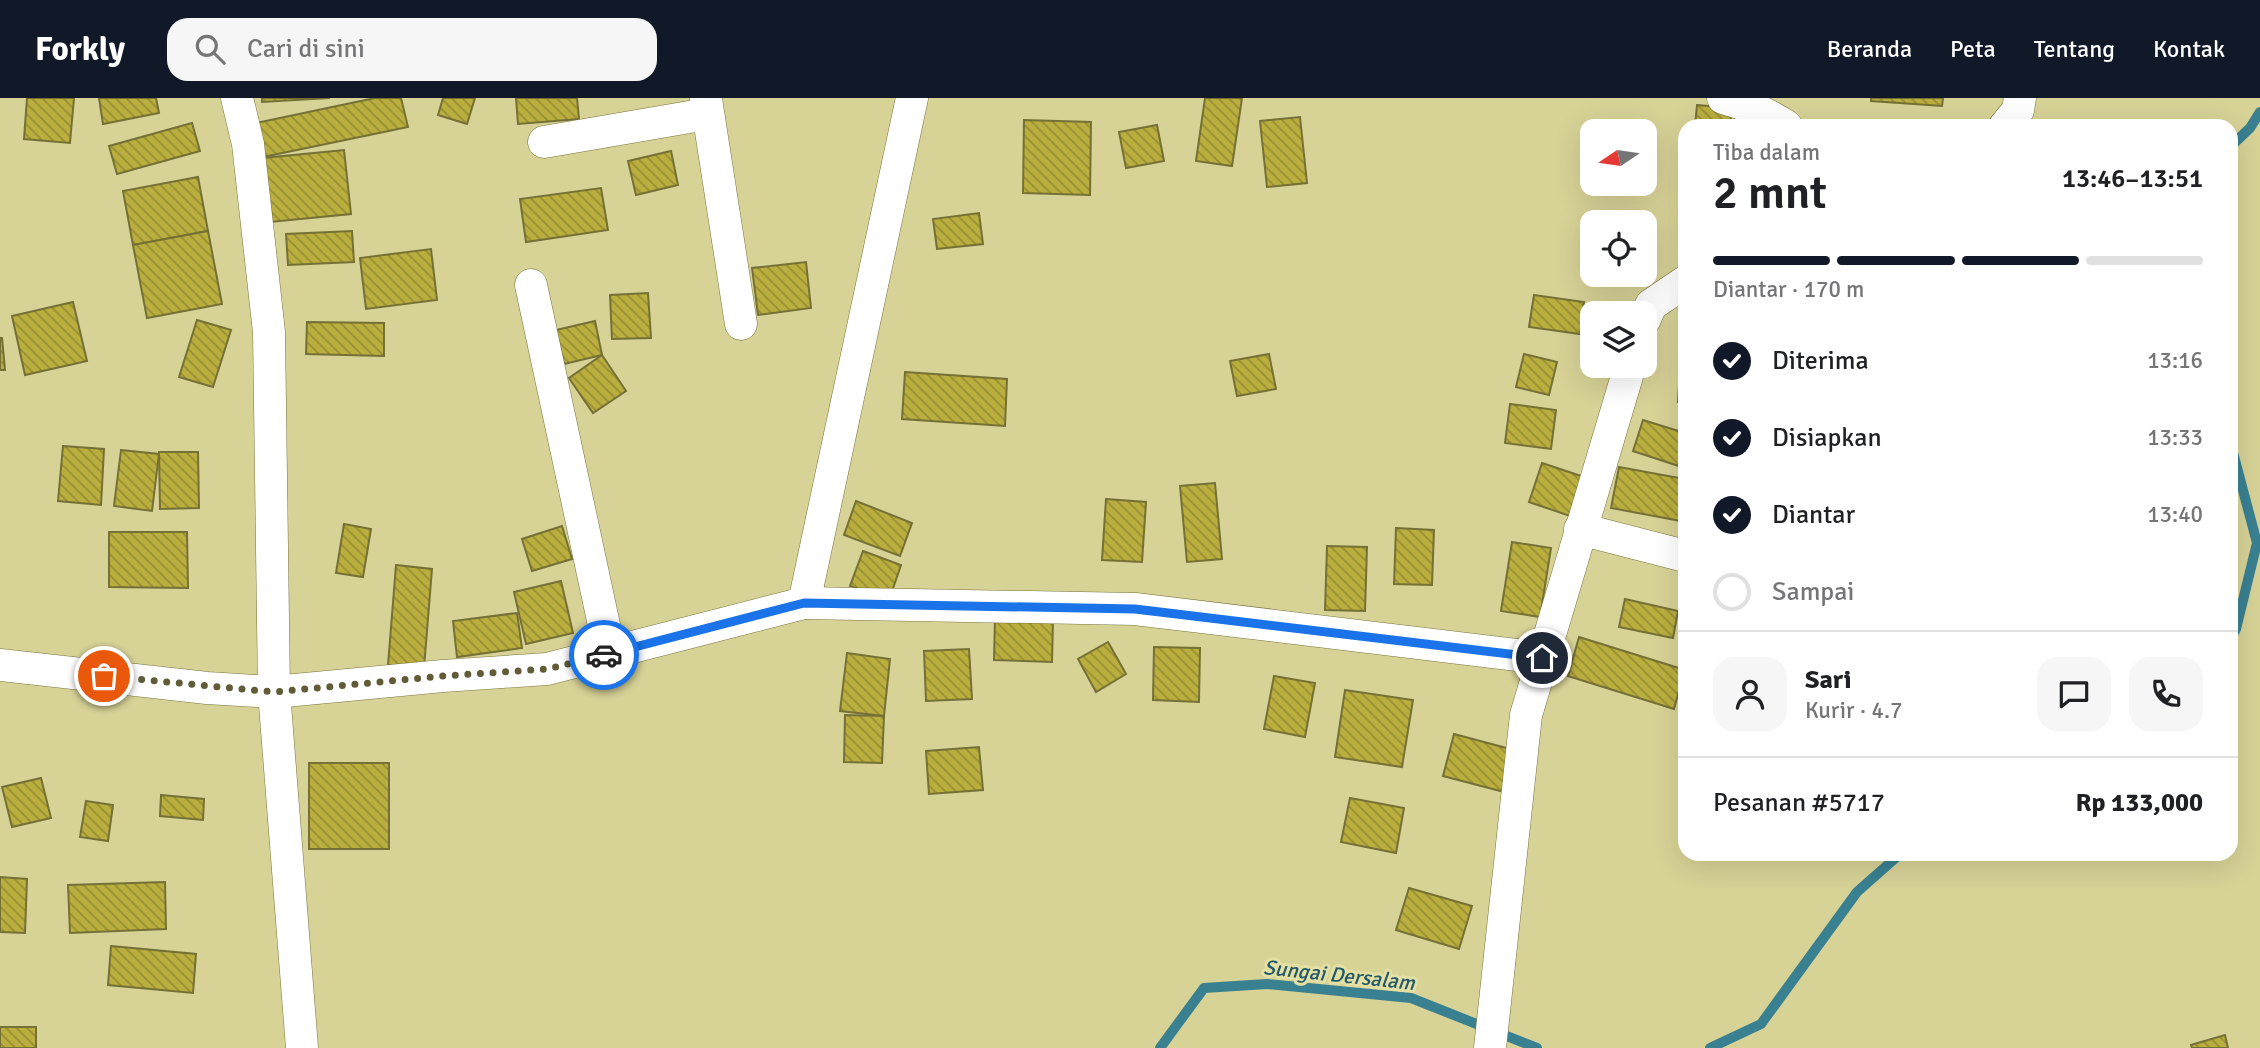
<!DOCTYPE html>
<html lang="id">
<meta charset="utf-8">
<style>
body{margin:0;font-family:Signika,sans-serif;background:#f6f6f6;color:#202124;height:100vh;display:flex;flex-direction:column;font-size:26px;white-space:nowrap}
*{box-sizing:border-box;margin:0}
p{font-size:23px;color:#757577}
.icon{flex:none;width:38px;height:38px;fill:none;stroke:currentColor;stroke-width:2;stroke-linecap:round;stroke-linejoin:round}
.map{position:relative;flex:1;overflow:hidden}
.sheet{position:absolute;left:1678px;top:21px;width:560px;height:742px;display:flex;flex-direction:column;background:#fff;border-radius:21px;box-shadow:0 7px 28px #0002}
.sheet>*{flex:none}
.needle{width:46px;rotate:257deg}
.tools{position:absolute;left:1580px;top:21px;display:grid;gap:14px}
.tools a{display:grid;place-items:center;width:77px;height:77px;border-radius:14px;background:#fff;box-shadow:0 7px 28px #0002;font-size:35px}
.pin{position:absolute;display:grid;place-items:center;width:60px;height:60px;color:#fff;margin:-30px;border:4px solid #fff;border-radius:50%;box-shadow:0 2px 7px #0007}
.courier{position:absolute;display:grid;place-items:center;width:70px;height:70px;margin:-35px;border:5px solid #1a73e8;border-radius:50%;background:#fff;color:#222;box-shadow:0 2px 9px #0007}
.summary em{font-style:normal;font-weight:600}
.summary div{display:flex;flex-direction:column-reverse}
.summary{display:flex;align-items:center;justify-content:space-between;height:119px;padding:0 35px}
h1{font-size:46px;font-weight:600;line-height:52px}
.bar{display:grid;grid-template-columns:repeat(4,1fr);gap:10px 7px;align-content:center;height:84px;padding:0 35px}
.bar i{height:9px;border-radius:5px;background:#e0e0e0}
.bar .active{background:#111827}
.bar p{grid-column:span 4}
.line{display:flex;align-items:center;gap:18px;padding:0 35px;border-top:2px solid #e0e0e0}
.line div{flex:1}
.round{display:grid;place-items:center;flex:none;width:74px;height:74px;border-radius:21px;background:#f6f6f6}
ol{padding:0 35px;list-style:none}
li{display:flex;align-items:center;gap:21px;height:77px}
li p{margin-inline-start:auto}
li .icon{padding:7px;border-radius:50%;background:#111827;color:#fff;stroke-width:4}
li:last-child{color:#757577}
li i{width:38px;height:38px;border:4px solid #e0e0e0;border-radius:50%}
header{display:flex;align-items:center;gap:42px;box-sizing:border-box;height:98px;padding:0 35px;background:#111827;color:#fff}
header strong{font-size:33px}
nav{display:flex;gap:38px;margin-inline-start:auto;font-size:24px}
.search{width:490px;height:63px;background:#f6f6f6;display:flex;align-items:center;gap:18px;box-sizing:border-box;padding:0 24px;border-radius:21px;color:#757577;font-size:26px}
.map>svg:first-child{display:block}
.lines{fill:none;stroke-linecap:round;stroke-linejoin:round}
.stream{stroke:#398091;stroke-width:10}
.building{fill:url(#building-back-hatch);stroke:#757036;stroke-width:2}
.street-casing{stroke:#79743b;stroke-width:33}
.street{stroke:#fff;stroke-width:32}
.done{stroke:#5f5c37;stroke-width:7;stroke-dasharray:0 12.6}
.route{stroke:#1a73e8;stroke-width:9}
.labels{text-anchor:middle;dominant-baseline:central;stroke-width:6;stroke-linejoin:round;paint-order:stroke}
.water-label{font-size:21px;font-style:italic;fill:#21586b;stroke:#e4dfa2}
</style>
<header>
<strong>Forkly</strong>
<div class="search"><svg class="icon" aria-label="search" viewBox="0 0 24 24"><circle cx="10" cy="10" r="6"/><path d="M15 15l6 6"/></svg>Cari di sini</div>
<nav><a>Beranda</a><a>Peta</a><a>Tentang</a><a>Kontak</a></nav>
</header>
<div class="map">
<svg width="2260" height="950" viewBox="0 0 2260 950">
<defs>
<pattern id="building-back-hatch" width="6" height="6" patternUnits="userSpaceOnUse" patternTransform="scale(1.75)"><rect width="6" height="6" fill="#baaf3e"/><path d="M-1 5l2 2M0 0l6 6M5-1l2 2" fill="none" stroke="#978e32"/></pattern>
</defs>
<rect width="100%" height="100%" fill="#d7d296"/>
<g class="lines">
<g class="stream">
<path d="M2231,48L2250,30L2260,14"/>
<path d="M2231,347L2257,445L2236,531L2231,540"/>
<path d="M1160,950L1204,890L1267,886L1411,900L1537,950"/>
<path d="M1710,950L1761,926L1857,794L1900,756"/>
</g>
</g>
<g class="building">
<path d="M27,0H74L70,45L24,41Z"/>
<path d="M99,0H156L159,15L103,26Z"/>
<path d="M262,0H330L262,4Z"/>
<path d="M375,0H401L408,29L263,59L256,25Z"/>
<path d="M443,0H475L467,26L438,17Z"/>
<path d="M516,0H577L579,21L518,26Z"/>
<path d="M1205,0H1242L1232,68L1196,63Z"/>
<path d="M1871,0H1943L1942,8L1871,3Z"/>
<path d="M1697,7L1732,10L1730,28H1695Z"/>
<path d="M1300,19L1307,85L1267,89L1260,23Z"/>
<path d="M1024,22L1091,24L1090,97L1023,95Z"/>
<path d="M192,25L200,53L117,76L109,48Z"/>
<path d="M1157,27L1164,63L1126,70L1119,34Z"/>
<path d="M344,52L351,116L270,124L263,60Z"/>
<path d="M671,53L678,87L636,97L628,63Z"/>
<path d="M198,79L208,133L133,147L123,93Z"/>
<path d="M601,90L608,132L526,144L520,101Z"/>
<path d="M979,115L983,146L937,151L933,121Z"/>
<path d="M208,133L222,206L147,220L133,147Z"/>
<path d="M352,133L354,164L288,167L286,136Z"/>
<path d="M431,151L437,202L366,211L360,160Z"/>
<path d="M806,164L811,210L758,217L752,170Z"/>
<path d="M648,195L651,240L612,241L610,197Z"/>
<path d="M1534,197L1584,204L1580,236L1529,229Z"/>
<path d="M73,204L87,263L25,277L12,218Z"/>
<path d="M197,222L231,232L213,289L179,279Z"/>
<path d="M595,223L602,257L564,266L556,232Z"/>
<path d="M307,224L384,225V258L306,256Z"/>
<path d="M0,240H2L5,272H0Z"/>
<path d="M1269,256L1276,291L1237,298L1230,263Z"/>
<path d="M1524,256L1557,264L1549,297L1516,289Z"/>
<path d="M602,257L626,293L593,315L569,280Z"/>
<path d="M1680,269H1685V304H1678Z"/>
<path d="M905,274L1007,281L1005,328L902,321Z"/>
<path d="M1510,306L1556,312L1551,351L1505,345Z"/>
<path d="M1643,322L1685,335V370L1633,353Z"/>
<path d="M63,348L104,351L101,407L58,403Z"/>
<path d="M121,352L159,356L152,413L114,408Z"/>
<path d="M159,354H198L199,410L160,411Z"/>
<path d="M1542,365L1587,380L1573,419L1529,404Z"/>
<path d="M1619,369L1685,381V401L1681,423L1611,410Z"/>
<path d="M1215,385L1222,461L1187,464L1180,388Z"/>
<path d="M1106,401L1146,404L1142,464L1102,462Z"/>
<path d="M856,403L912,425L900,458L844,437Z"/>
<rect x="1681" y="423" width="4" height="29"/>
<path d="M344,426L371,431L363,479L336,475Z"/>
<path d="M562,428L572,461L532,473L522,441Z"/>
<path d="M1396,430L1434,432L1432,487L1394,486Z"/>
<path d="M109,434H187L188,490L109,489Z"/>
<path d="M1512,444L1551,450L1540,519L1501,513Z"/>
<path d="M1327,448L1367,449L1365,513L1325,512Z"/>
<path d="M863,453L901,467L889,502L850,488Z"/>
<path d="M396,467L432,471L424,570L388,567Z"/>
<path d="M561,483L573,535L526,546L514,494Z"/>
<path d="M1625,501L1678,513L1673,540L1619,529Z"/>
<path d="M517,515L522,550L457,559L453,523Z"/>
<path d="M995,520L1053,522L1052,564L994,562Z"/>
<path d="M1579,539L1685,572L1674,611L1568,578Z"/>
<path d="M1108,544L1126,576L1096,594L1078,561Z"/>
<path d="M1154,549L1200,550L1199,604L1153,602Z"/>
<path d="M969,551L972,601L926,603L924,553Z"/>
<path d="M847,555L890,561L884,618L840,613Z"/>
<path d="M1274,578L1315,585L1305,639L1264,631Z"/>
<path d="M1345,592L1413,602L1402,669L1335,659Z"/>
<path d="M845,617L884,618L882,665L844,664Z"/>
<path d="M1454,636L1514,652L1504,694L1443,678Z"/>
<path d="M979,649L983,692L929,696L926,653Z"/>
<rect x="309" y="665" width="80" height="86"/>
<path d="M41,680L51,720L12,729L2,689Z"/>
<path d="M161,697L204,701L203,722L160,718Z"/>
<path d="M1350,700L1404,710L1396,755L1341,744Z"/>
<path d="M86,703L113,707L108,743L80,739Z"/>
<path d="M0,779L27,781L25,835L0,834Z"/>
<path d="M165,784L166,831L70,835L68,787Z"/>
<path d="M1409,790L1472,808L1459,851L1396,832Z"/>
<path d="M111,848L196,856L193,895L108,887Z"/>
<rect x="0" y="929" width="36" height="21"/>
<path d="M2225,937L2228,950H2192L2191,947Z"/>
</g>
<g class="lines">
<g class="street-casing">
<g id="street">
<path d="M237,0L248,46L269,234L274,594L302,950"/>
<path d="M1723,0C1746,6 1766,15 1786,28"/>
<path d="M706,1L741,226"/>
<path d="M2005,28L2018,12L2020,0"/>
<path d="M544,44L707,16"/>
<path d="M531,187L610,555"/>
<path d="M1645,221L1651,207L1685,184"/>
<path d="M1580,431L1685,458"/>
<path d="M804,505L1135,511L1542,560"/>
<path d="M0,567L207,590L274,594L443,578L547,571L804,505L912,0"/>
<path d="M1490,950L1526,617L1630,268"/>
</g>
</g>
<use href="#street" class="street"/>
</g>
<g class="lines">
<path class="done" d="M104,578L274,594L443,578L547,571L604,557"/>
<path class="route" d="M604,557L804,505L1135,511L1542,560"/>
</g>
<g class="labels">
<g class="water-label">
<text transform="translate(1339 877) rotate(6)">Sungai Dersalam</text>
</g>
</g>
</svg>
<div class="tools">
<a><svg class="needle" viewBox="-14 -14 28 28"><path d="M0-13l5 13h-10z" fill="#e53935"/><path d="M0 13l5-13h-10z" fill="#757577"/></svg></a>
<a><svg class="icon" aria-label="locate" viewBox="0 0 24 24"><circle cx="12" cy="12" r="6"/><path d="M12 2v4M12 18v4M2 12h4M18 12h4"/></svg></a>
<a><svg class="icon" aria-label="layers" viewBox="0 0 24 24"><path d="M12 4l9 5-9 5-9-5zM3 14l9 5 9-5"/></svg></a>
</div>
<div class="pin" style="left:104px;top:578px;background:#ea580c"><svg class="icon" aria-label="bag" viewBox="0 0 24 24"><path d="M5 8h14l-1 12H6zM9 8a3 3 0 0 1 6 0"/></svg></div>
<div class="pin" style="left:1542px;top:560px;background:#1f2937"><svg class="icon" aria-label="home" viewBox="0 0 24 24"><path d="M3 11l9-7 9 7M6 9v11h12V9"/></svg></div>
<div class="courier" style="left:604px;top:557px"><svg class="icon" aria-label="car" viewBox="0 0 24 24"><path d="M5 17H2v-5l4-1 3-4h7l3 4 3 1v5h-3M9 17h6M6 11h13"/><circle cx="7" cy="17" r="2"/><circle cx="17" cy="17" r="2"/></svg></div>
<section class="sheet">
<div class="summary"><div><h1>2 mnt</h1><p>Tiba dalam</p></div><em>13:46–13:51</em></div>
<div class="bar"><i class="active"></i><i class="active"></i><i class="active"></i><i></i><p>Diantar · 170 m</p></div>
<ol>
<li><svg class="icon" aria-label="check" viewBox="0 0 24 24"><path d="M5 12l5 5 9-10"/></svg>Diterima<p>13:16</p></li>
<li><svg class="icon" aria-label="check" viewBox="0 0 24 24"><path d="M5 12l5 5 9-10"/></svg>Disiapkan<p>13:33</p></li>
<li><svg class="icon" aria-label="check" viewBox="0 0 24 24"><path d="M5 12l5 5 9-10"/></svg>Diantar<p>13:40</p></li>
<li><i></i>Sampai</li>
</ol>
<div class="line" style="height:126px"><a class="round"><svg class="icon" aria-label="person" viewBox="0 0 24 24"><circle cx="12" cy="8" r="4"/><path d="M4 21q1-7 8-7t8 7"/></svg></a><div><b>Sari</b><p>Kurir · 4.7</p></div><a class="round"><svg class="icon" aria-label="chat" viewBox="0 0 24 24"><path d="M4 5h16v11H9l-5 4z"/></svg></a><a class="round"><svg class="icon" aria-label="phone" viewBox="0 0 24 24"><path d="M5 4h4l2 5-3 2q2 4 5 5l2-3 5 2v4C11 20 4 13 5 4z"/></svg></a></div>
<div class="line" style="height:91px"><div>Pesanan #5717</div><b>Rp 133,000</b></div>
</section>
</div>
